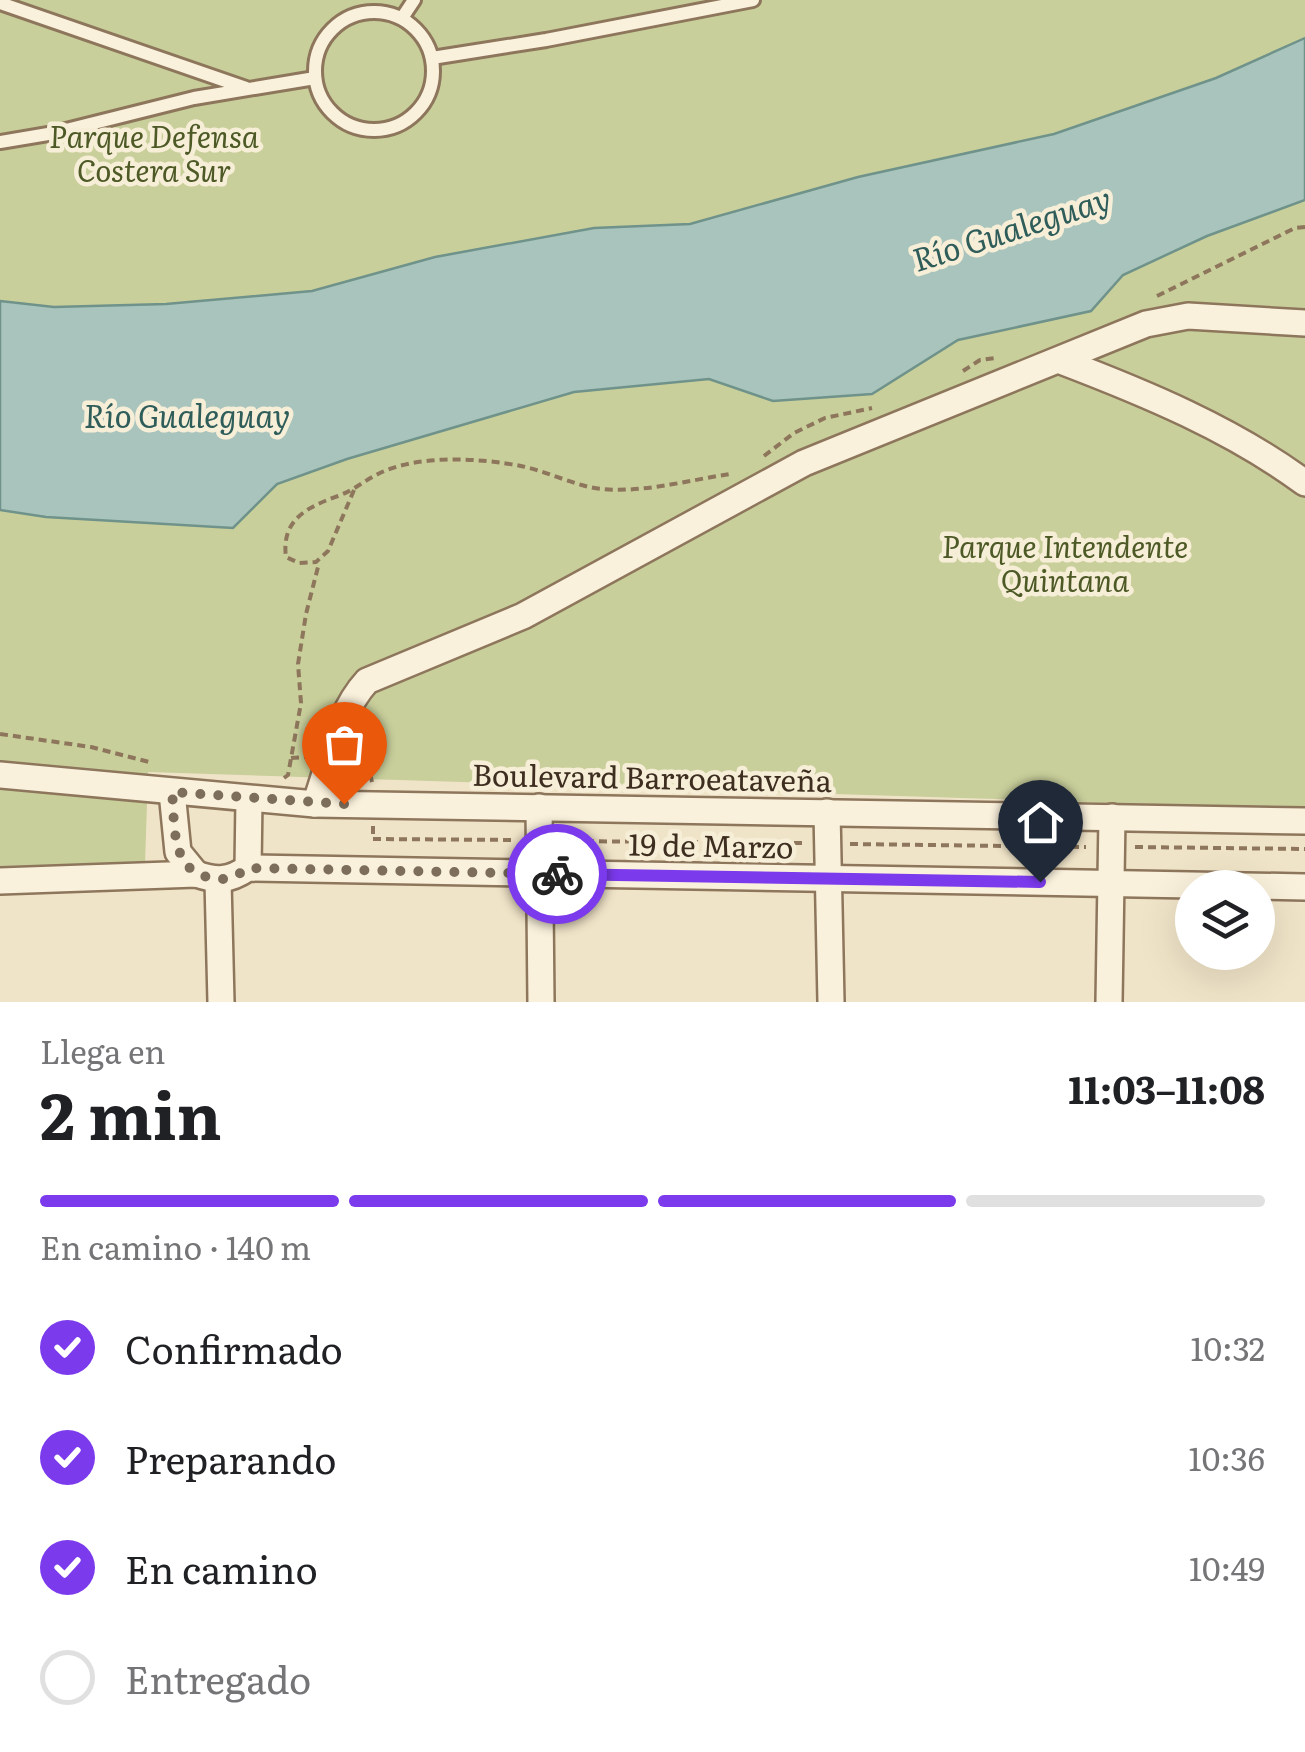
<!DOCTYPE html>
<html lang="es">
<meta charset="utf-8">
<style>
body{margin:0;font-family:Literata,serif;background:#f6f6f6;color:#202124;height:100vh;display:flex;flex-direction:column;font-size:38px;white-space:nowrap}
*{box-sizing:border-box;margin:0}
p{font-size:32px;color:#757577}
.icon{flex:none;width:55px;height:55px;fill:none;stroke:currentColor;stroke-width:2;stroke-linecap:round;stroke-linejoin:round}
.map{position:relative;height:1002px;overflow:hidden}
.details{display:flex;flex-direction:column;background:#fff;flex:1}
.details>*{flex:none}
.tools{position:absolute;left:1175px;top:870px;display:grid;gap:20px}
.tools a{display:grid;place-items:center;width:100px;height:100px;border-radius:50%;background:#fff;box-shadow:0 10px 40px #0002;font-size:50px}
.pin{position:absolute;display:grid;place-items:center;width:85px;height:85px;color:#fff;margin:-102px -42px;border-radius:50% 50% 50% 0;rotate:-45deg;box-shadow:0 0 10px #0007}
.pin .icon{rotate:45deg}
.courier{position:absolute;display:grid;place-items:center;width:100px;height:100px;margin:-50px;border:8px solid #7c3aed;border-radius:50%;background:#fff;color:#222;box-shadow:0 2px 12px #0007}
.summary em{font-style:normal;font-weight:700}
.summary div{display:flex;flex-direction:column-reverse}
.summary{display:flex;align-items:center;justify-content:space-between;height:170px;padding:0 40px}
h1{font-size:65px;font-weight:700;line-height:75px}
.bar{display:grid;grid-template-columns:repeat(4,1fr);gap:15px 10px;align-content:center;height:120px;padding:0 40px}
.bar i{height:12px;border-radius:8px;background:#e0e0e0}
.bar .active{background:#7c3aed}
.bar p{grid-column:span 4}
ol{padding:0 40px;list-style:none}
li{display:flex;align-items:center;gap:30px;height:110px}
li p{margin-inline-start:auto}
li .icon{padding:10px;border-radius:50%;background:#7c3aed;color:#fff;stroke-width:4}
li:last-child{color:#757577}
li i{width:55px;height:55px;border:5px solid #e0e0e0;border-radius:50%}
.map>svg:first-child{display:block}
.green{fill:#c9cf9b}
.water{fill:#a9c4bc;stroke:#6f938a;stroke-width:2.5}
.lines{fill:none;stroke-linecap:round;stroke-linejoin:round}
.lane-casing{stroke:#8d765c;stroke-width:18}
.street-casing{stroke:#8d765c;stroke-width:30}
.path{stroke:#8d765c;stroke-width:4;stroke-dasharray:8 5;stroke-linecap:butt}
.lane{stroke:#faf1dc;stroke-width:12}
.street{stroke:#faf1dc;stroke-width:25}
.done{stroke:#7c6e5b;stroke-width:10;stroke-dasharray:0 18}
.route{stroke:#7c3aed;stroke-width:12}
.labels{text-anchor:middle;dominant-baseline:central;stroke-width:9;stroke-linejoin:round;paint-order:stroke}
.park-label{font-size:30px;font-style:italic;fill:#4d5a26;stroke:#f7eed8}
.street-label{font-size:30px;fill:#3d2e20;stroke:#f7eed8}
.water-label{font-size:32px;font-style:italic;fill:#2f5d5a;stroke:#f7eed8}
</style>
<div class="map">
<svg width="1305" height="1002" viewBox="0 0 1305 1002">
<rect width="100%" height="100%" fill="#f0e4c8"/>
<g class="green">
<path d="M0,0H1305V38L1216,78L1054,134L858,177L690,224L594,228L435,257L312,291L166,304L54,307L0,301Z"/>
<path d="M1305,200V809L148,772L145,865L0,866V510L46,517L233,528L277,484L347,459L574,392L709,379L773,401L872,394L958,340L1090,311L1123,275L1207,236Z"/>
</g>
<path class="water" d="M1305,38V200L1207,236L1123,275L1091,311L958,340L872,394L773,401L709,379L574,392L347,459L277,484L233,528L46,517L0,510V301L54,307L166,304L312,291L435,257L594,228L690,224L858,177L1054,134L1216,78Z"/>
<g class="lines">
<g class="lane-casing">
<g id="lane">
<path d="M0,3L246,88"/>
<circle cx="374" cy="71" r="59"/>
<path d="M402,18L414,0"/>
<path d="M432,58L546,40L753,0"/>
<path d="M0,142L54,133L194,98L315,78"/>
</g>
</g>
<g class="street-casing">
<g id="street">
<path d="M1061,361C1145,393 1232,429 1305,483"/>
<path d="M0,775L315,804L1305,821"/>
<path d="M172,792L178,852L196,874"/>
<path d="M315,804C331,762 336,715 367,681L523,616L804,463L1146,324L1188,316L1305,323"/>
<path d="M539,807L541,1002"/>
<path d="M827,812L831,1002"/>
<path d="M248,868L249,799"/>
<path d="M0,881L196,874C217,881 229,881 248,868L1305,887"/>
<path d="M218,881L221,1002"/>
<path d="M1109,1002L1112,817"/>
</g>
</g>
<g class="path">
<path d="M1157,296L1295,228L1305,227"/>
<path d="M963,371L980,360L995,358"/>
<path d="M764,456L794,433L825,418L872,408"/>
<path d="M354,490L328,551L316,562L299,563L286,557C281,520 307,507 338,496C354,490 364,481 378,474C418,454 479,458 521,466C547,471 577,487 602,489C644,493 689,480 730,474"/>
<path d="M0,734L91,747L153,763"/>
<path d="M356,754L368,764L372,782"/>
<path d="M291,758L306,757"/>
<path d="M284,778L288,775L301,703L298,664L306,614L319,563"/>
<path d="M373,826V839L516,840"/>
<path d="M560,841L806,843"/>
<path d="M850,844L1086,847"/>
<path d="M1135,847L1305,849"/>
</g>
<use href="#lane" class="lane"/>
<use href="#street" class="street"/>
</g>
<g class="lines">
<path class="done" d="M344,804L172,792C175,820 170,866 204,876C222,882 233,879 248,868L557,874"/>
<path class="route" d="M557,874L1040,882"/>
</g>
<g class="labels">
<g class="park-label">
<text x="154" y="135">Parque Defensa<tspan x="154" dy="34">Costera Sur</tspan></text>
<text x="1065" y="545">Parque Intendente<tspan x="1065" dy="34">Quintana</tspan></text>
</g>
<g class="street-label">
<text transform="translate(652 776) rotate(1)">Boulevard Barroeataveña</text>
<text transform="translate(711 844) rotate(1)">19 de Marzo</text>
</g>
<g class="water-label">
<text transform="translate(1011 227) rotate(-18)">Río Gualeguay</text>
<text x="187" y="414">Río Gualeguay</text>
</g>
</g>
</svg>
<div class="tools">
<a><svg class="icon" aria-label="layers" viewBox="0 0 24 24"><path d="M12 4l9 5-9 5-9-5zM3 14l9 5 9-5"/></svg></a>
</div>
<div class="pin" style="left:344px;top:804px;background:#ea580c"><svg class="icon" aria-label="bag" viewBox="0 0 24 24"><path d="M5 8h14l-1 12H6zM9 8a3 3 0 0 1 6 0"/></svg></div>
<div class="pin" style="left:1040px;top:882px;background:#1f2937"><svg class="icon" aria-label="home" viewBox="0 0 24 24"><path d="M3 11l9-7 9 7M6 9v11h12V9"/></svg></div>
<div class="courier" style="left:557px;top:874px"><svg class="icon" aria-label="bike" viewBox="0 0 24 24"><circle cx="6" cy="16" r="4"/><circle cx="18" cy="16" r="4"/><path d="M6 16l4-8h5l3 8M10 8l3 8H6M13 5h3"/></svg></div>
</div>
<section class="details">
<div class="summary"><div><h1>2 min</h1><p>Llega en</p></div><em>11:03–11:08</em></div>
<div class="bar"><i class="active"></i><i class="active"></i><i class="active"></i><i></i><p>En camino · 140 m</p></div>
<ol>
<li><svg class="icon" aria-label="check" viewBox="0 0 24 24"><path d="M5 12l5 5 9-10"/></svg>Confirmado<p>10:32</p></li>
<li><svg class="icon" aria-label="check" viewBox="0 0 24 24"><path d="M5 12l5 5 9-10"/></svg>Preparando<p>10:36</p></li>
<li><svg class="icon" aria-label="check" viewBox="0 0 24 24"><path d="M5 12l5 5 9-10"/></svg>En camino<p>10:49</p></li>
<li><i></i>Entregado</li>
</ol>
</section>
